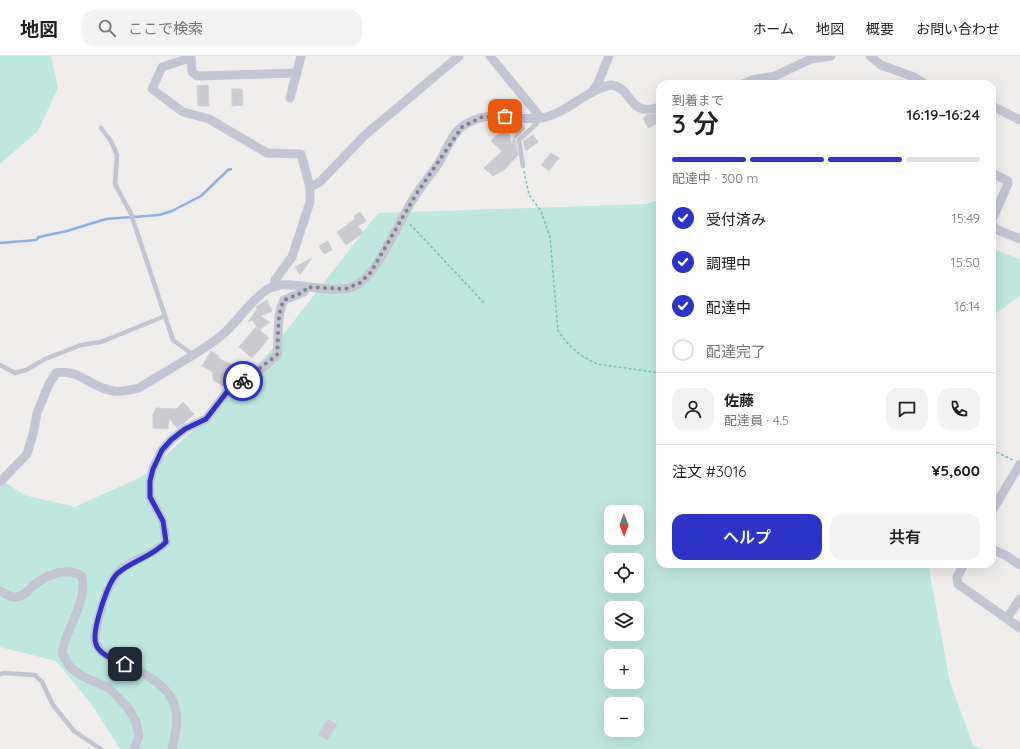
<!DOCTYPE html>
<html lang="ja">
<meta charset="utf-8">
<style>
body{margin:0;font-family:Quicksand,"Noto Sans JP",sans-serif;background:#f2f2f2;color:#202124;height:100vh;display:flex;flex-direction:column;font-size:15px;white-space:nowrap}
*{box-sizing:border-box;margin:0}
p{font-size:13px;color:#757577}
.icon{flex:none;width:22px;height:22px;fill:none;stroke:currentColor;stroke-width:2;stroke-linecap:round;stroke-linejoin:round}
.map{position:relative;flex:1;overflow:hidden}
.details{position:absolute;left:656px;top:24px;width:340px;height:488px;display:flex;flex-direction:column;background:#fff;border-radius:12px;box-shadow:0 4px 16px #0002}
.details>*{flex:none}
.needle{width:26px;rotate:179deg}
.tools{position:absolute;left:604px;top:449px;display:grid;gap:8px}
.tools a{display:grid;place-items:center;width:40px;height:40px;border-radius:8px;background:#fff;box-shadow:0 4px 16px #0002;font-size:20px}
.pin{position:absolute;display:grid;place-items:center;width:34px;height:34px;color:#fff;margin:-17px;border-radius:8px;box-shadow:0 2px 6px #0006}
.courier{position:absolute;display:grid;place-items:center;width:40px;height:40px;margin:-20px;border:3px solid #2c35c7;border-radius:50%;background:#fff;color:#222;box-shadow:0 1px 5px #0007}
.summary em{font-style:normal;font-weight:600}
.summary div{display:flex;flex-direction:column-reverse}
.summary{display:flex;align-items:center;justify-content:space-between;height:68px;padding:0 16px}
h1{font-size:26px;font-weight:600;line-height:30px}
.bar{display:grid;grid-template-columns:repeat(4,1fr);gap:6px 4px;align-content:center;height:48px;padding:0 16px}
.bar i{height:5px;border-radius:3px;background:#e0e0e0}
.bar .selected{background:#2c35c7}
.bar p{grid-column:span 4}
.line{display:flex;align-items:center;gap:10px;padding:0 16px;border-top:1px solid #e0e0e0}
.line div{flex:1}
.round{display:grid;place-items:center;flex:none;width:42px;height:42px;border-radius:12px;background:#f2f2f2}
ol{padding:0 16px;list-style:none}
li{display:flex;align-items:center;gap:12px;height:44px}
li p{margin-inline-start:auto}
li .icon{padding:4px;border-radius:50%;background:#2c35c7;color:#fff;stroke-width:4}
li:last-child{color:#757577}
li i{width:22px;height:22px;border:2px solid #e0e0e0;border-radius:50%}
.button{display:flex;gap:8px;margin-top:auto;padding:8px 16px}
.button a{flex:1;height:46px;border-radius:12px;background:#2c35c7;color:#fff;font-size:16px;font-weight:600;line-height:46px;text-align:center}
.button a+a{background:#f2f2f2;color:#202124}
header{display:flex;align-items:center;gap:24px;box-sizing:border-box;height:56px;padding:0 20px;background:#fff;border-bottom:1px solid #e0e0e0}
header strong{font-size:19px}
nav{display:flex;gap:22px;margin-inline-start:auto;font-size:14px}
.search{width:280px;height:36px;background:#f2f2f2;display:flex;align-items:center;gap:10px;box-sizing:border-box;padding:0 14px;border-radius:12px;color:#757577;font-size:15px}
.map>svg:first-child{display:block}
.green{fill:#bee8de;fill-rule:evenodd}
.lines{fill:none;stroke-linecap:round;stroke-linejoin:round}
.stream{stroke:#8fb0e0;stroke-width:2.5}
.building{fill:#cacad0;stroke:#d1d0d7}
.path{stroke:#7ac2ba;stroke-width:1.5;stroke-dasharray:3 2;stroke-linecap:butt}
.service{stroke:#c3c5d2;stroke-width:4.5}
.minor{stroke:#c3c5d2;stroke-width:9}
.done{stroke:#81828b;stroke-width:4;stroke-dasharray:0 7.2}
.route{stroke:#2c35c7;stroke-width:5}
</style>
<header>
<strong>地図</strong>
<div class="search"><svg class="icon" aria-label="search" viewBox="0 0 24 24"><circle cx="10" cy="10" r="6"/><path d="M15 15l6 6"/></svg>ここで検索</div>
<nav><a>ホーム</a><a>地図</a><a>概要</a><a>お問い合わせ</a></nav>
</header>
<div class="map">
<svg width="1020" height="693" viewBox="0 0 1020 693">
<rect width="100%" height="100%" fill="#eeedec"/>
<g class="green">
<path d="M0,0H51L58,32L38,75L0,108Z"/>
<path d="M660,144V508H928L950,626L973,689L981,693H120L92,649L56,605L0,591V423L24,439L75,451L143,420L198,370L268,298L378,157L646,148ZM611,456H637V482H611ZM611,504H637V530H611ZM611,552H637V578H611ZM611,600H637V626H611ZM611,648H637V674H611Z"/>
<path d="M992,193L1020,203V240L992,260Z"/>
</g>
<g class="lines">
<path class="stream" d="M0,187L36,184L39,181L67,175L106,163L159,159L172,155L201,140L228,114L231,113"/>
</g>
<g class="building">
<path d="M208,29L209,50H198L197,30Z"/>
<path d="M232,33H242L243,49L232,50Z"/>
<path d="M660,57V66L648,72L643,62L647,59Z"/>
<path d="M502,66L508,67L511,88L520,68H522L525,73L515,83L518,99L505,113L493,120L484,112L502,95L491,85L502,74Z"/>
<path d="M533,79L538,86L526,95L523,85Z"/>
<path d="M551,97L559,102L549,115L541,109Z"/>
<path d="M360,156L366,165L358,170L363,177L346,189L337,176L355,163L354,160Z"/>
<path d="M328,185L332,194L324,198L319,190Z"/>
<path d="M312,202L300,219L295,211Z"/>
<path d="M267,244L272,255L260,260L270,266L259,274L252,264L248,266L257,253L256,251Z"/>
<path d="M256,271L269,282L252,302L239,291Z"/>
<path d="M211,295L219,300L218,302L234,310L223,330L213,324V316L202,310Z"/>
<path d="M183,346L194,358L184,367L177,372L169,362L168,373L153,372V359L156,352L176,353Z"/>
<path d="M328,663L337,669L327,684L318,678Z"/>
</g>
<g class="lines">
<g class="path">
<path d="M524,115L529,139L541,155L550,181L558,275L569,289L582,300L597,308L660,317"/>
<path d="M410,168L485,248"/>
<path d="M992,394L1013,404"/>
</g>
<g class="service">
<path d="M101,72L111,85L117,99L115,128L131,158L173,284L192,298"/>
<path d="M523,110L519,84L537,67L539,63"/>
<path d="M0,309L15,317L26,314L45,303L81,289L101,286L165,260"/>
<path d="M0,618L4,617L35,619L42,626L53,649L74,675L101,693"/>
</g>
<g class="minor">
<path d="M191,0L192,16L197,20L297,17"/>
<path d="M490,0L541,62"/>
<path d="M870,0L881,9L914,21L925,28"/>
<path d="M190,2L162,11L152,33L183,56L209,63L267,97L301,98L310,131V146L292,201L275,224L274,231"/>
<path d="M743,28L752,24L775,20L811,3L831,0"/>
<path d="M592,36L598,27L609,0"/>
<path d="M290,42L301,0"/>
<path d="M992,50L1020,64"/>
<path d="M310,131L320,126L365,79L459,0"/>
<path d="M992,164L1008,128V125L994,118"/>
<path d="M992,169L998,174L1020,183"/>
<path d="M0,426L27,398L33,378L37,357L49,328L56,317C80,312 92,333 114,335C123,336 131,334 139,332C164,316 198,298 221,280C238,266 250,244 268,233C291,219 334,245 360,227C379,214 401,161 415,140C423,127 434,116 441,103C447,92 453,77 463,70C490,51 512,66 540,62C566,59 585,34 611,29C634,32 627,62 660,51"/>
<path d="M992,455L1020,408"/>
<path d="M992,493L1007,500L1020,509"/>
<path d="M964,508L957,521L958,528L1020,572"/>
<path d="M0,535C5,538 11,542 17,541C24,540 28,535 33,530C46,519 66,510 82,520C88,547 66,571 62,597L70,611L82,620L109,632L128,652L136,666L139,680L134,693"/>
<path d="M1007,562L1020,543"/>
<path d="M172,693C175,680 179,664 175,651C169,627 137,614 117,604C110,601 99,597 96,588C93,581 97,569 99,561C102,547 107,532 116,519C126,504 152,501 166,486L163,465L150,441V425L153,413L162,394L171,384L185,373L206,363L230,332L261,313L277,299C279,281 276,260 284,244L304,236L307,231"/>
</g>
</g>
<g class="lines">
<path class="done" d="M243,325L277,299C279,281 276,260 284,244L304,236L307,231L345,233L360,227L371,216L415,140L462,71L482,61L505,60"/>
<path class="route" d="M125,608C116,604 99,599 96,588C91,576 108,525 118,517C133,504 152,501 166,486L163,465L150,441V425L153,413L162,394L171,384L185,373L206,363L230,332L243,325"/>
</g>
</svg>
<div class="tools">
<a><svg class="needle" viewBox="-14 -14 28 28"><path d="M0-13l5 13h-10z" fill="#e53935"/><path d="M0 13l5-13h-10z" fill="#757577"/></svg></a>
<a><svg class="icon" aria-label="locate" viewBox="0 0 24 24"><circle cx="12" cy="12" r="6"/><path d="M12 2v4M12 18v4M2 12h4M18 12h4"/></svg></a>
<a><svg class="icon" aria-label="layers" viewBox="0 0 24 24"><path d="M12 4l9 5-9 5-9-5zM3 14l9 5 9-5"/></svg></a>
<a>+</a>
<a>−</a>
</div>
<div class="pin" style="left:505px;top:60px;background:#ea580c"><svg class="icon" aria-label="bag" viewBox="0 0 24 24"><path d="M5 8h14l-1 12H6zM9 8a3 3 0 0 1 6 0"/></svg></div>
<div class="pin" style="left:125px;top:608px;background:#1f2937"><svg class="icon" aria-label="home" viewBox="0 0 24 24"><path d="M3 11l9-7 9 7M6 9v11h12V9"/></svg></div>
<div class="courier" style="left:243px;top:325px"><svg class="icon" aria-label="bike" viewBox="0 0 24 24"><circle cx="6" cy="16" r="4"/><circle cx="18" cy="16" r="4"/><path d="M6 16l4-8h5l3 8M10 8l3 8H6M13 5h3"/></svg></div>
<section class="details">
<div class="summary"><div><h1>3 分</h1><p>到着まで</p></div><em>16:19–16:24</em></div>
<div class="bar"><i class="selected"></i><i class="selected"></i><i class="selected"></i><i></i><p>配達中 · 300 m</p></div>
<ol>
<li><svg class="icon" aria-label="check" viewBox="0 0 24 24"><path d="M5 12l5 5 9-10"/></svg>受付済み<p>15:49</p></li>
<li><svg class="icon" aria-label="check" viewBox="0 0 24 24"><path d="M5 12l5 5 9-10"/></svg>調理中<p>15:50</p></li>
<li><svg class="icon" aria-label="check" viewBox="0 0 24 24"><path d="M5 12l5 5 9-10"/></svg>配達中<p>16:14</p></li>
<li><i></i>配達完了</li>
</ol>
<div class="line" style="height:72px"><a class="round"><svg class="icon" aria-label="person" viewBox="0 0 24 24"><circle cx="12" cy="8" r="4"/><path d="M4 21q1-7 8-7t8 7"/></svg></a><div><b>佐藤</b><p>配達員 · 4.5</p></div><a class="round"><svg class="icon" aria-label="chat" viewBox="0 0 24 24"><path d="M4 5h16v11H9l-5 4z"/></svg></a><a class="round"><svg class="icon" aria-label="phone" viewBox="0 0 24 24"><path d="M5 4h4l2 5-3 2q2 4 5 5l2-3 5 2v4C11 20 4 13 5 4z"/></svg></a></div>
<div class="line" style="height:52px"><div>注文 #3016</div><b>¥5,600</b></div>
<div class="button"><a>ヘルプ</a><a>共有</a></div>
</section>
</div>
